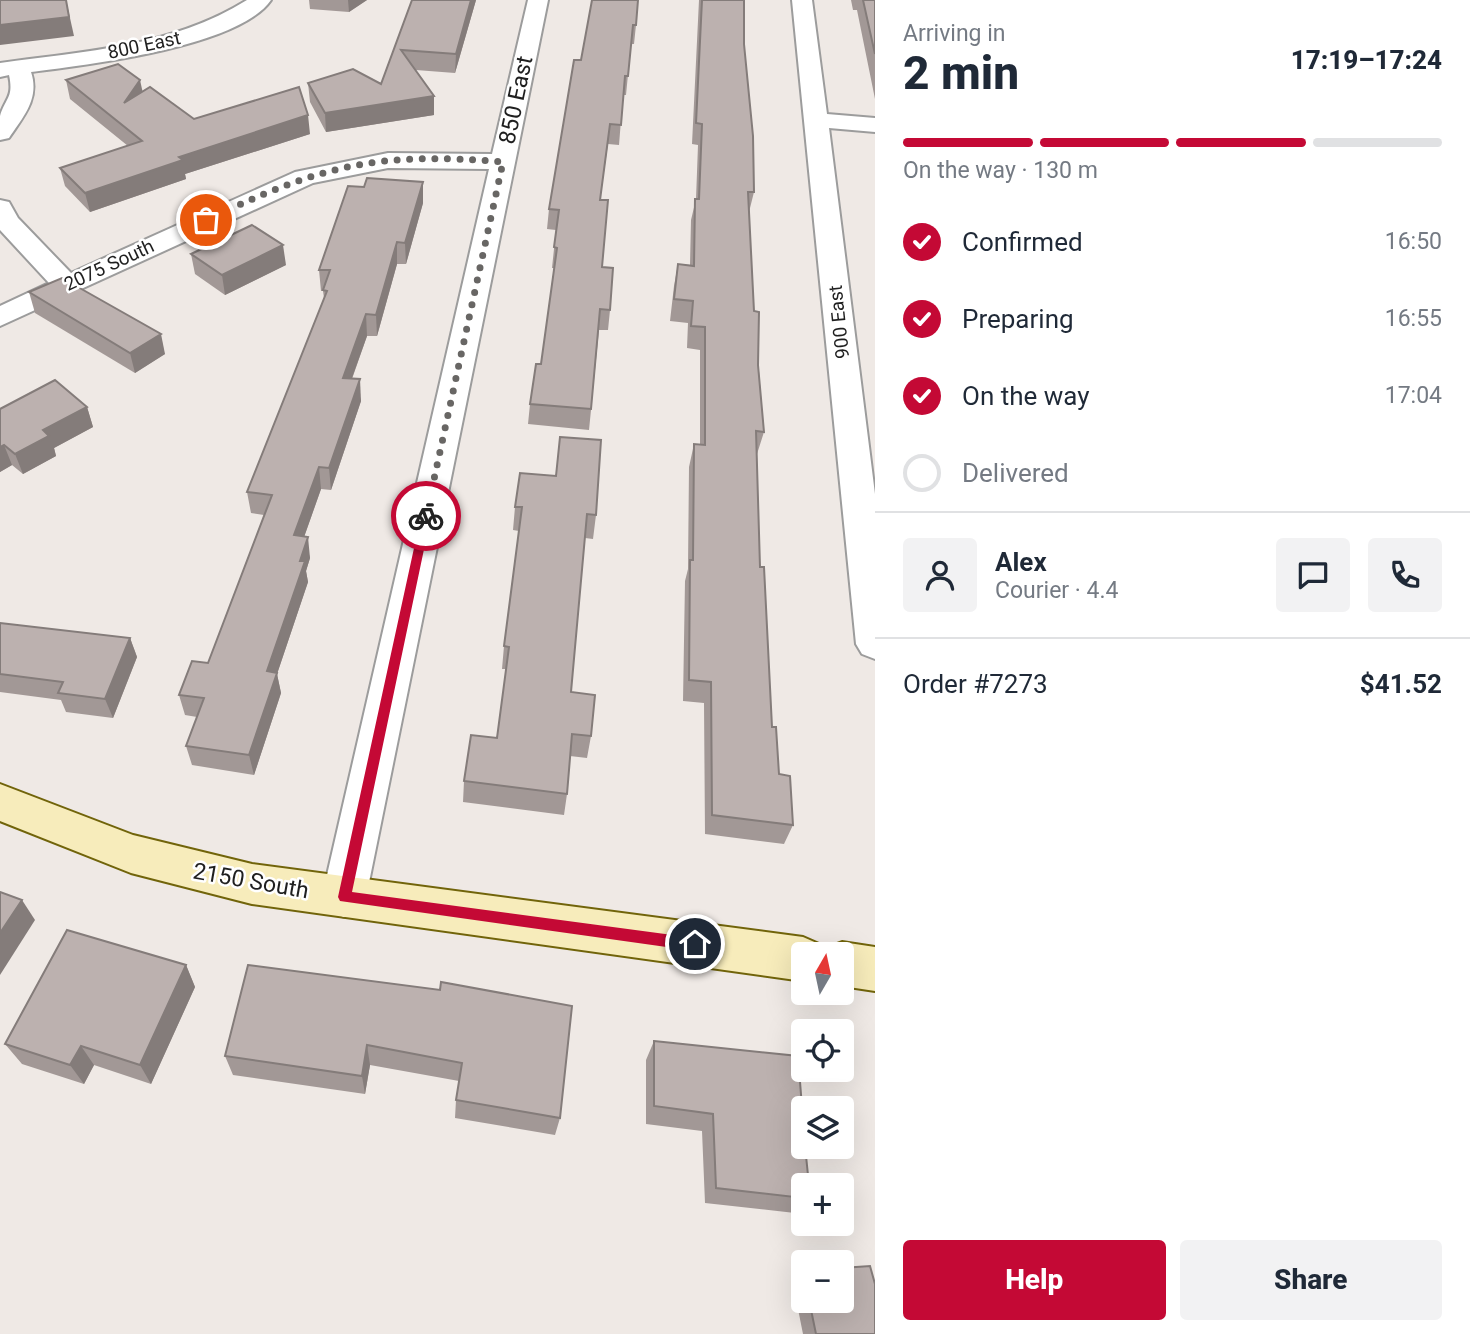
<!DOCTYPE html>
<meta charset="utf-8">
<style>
body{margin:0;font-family:Roboto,sans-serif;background:#f2f2f3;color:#1f2937;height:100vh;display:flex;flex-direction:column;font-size:26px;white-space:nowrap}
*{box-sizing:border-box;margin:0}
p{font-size:23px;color:#747a83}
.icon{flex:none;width:38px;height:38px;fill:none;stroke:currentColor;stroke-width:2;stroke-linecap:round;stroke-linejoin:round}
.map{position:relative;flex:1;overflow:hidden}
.side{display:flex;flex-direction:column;background:#fff;width:595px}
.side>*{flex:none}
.needle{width:46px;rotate:9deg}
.buttons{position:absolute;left:791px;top:942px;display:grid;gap:14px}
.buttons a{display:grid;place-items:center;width:63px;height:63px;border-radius:7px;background:#fff;box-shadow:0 7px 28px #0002;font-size:35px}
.pin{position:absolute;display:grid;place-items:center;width:60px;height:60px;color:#fff;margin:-30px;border:4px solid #fff;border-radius:50%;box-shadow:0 2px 7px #0007}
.courier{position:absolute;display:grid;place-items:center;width:70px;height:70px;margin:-35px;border:5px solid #c40935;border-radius:50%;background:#fff;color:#222;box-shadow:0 2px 9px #0007}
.headline em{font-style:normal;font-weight:800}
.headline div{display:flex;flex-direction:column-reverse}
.headline{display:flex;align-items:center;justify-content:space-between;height:119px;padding:0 28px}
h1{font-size:46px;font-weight:800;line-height:52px}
.bar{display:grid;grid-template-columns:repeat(4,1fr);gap:10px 7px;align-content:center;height:84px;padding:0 28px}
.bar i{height:9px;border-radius:5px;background:#e0e1e3}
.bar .current{background:#c40935}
.bar p{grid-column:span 4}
.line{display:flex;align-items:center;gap:18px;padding:0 28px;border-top:2px solid #e0e1e3}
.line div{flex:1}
.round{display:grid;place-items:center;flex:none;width:74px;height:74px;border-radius:7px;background:#f2f2f3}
ol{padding:0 28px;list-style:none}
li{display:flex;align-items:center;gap:21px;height:77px}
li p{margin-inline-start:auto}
li .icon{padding:7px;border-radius:50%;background:#c40935;color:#fff;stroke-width:4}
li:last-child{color:#747a83}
li i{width:38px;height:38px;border:4px solid #e0e1e3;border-radius:50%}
.primary-button{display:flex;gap:14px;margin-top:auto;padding:14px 28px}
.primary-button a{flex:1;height:80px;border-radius:7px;background:#c40935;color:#fff;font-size:28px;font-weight:800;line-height:80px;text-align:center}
.primary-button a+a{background:#f2f2f3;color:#1f2937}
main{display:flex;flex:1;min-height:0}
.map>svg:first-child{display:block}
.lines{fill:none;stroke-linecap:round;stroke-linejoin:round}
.street-casing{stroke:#9c9c9c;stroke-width:4}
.secondary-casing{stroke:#71640a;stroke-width:4}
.street{fill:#fff;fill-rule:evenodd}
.secondary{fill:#f7ecbb;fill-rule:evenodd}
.wall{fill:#a29896}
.shaded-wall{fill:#847c7a}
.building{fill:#bcb1af;stroke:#847c7a;stroke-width:2}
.route{fill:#c40935}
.done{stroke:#686664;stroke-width:7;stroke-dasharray:0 12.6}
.labels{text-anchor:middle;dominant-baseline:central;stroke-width:5;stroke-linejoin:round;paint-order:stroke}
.far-street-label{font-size:19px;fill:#1f1f1f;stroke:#fff}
.street-label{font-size:23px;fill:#1f1f1f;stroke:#fff}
</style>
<main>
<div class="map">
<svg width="875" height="1334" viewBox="0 0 875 1334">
<rect width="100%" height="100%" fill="#efe9e5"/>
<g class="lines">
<g class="street-casing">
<g id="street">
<path d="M247,0H271C239,47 86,65 31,72C40,99 23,117 9,138L0,140C0,133 0,122 0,116C5,98 14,98 9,75L0,77V63C85,51 172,47 247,0Z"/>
<path d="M528,0H548L366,897L360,911L344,917L328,911L322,897L489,169L388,168L313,183L0,326V306L49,283L0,230V200L9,202L18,218L71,273L295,172L388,153L492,154Z"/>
<path d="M792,0H812L827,114L875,118V132L829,128L875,494V659L862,654L856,644Z"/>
</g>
</g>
<g class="secondary-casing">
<path id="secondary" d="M0,784L133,835L252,864L803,937L819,944L824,953L826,948L842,942L875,947V991L842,986V954H803V981L252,904L131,873L0,821Z"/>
</g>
<use href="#street" class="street"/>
<use href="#secondary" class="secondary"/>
</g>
<g class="wall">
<path d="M309,0H367L349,12L310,9Z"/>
<path d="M412,0H476L455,73L416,70L434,115L326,132L310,102L308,83L381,84Z"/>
<path d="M592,0L636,25L634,44H631L626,95H623L619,145L608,144L600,200L602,267L610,310L608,330H599L589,430L528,424L530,404L541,364L554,268H552L556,230L547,229L549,209L581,60Z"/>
<path d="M699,0H744V44L754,192L749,212L754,311L764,432L757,454L760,567L772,727L779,774L793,825L784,844L705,834L704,703L683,701L685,581L688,569L689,467L694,444L700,445V350L687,348L688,323L670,321L674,286L678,264L690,265L691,220L696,199L698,145L692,144Z"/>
<path d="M851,0H875V99L857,10H853Z"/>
<path d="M66,80L143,92L194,119L310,134L185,174L186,179L90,212L65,186L60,168L128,146L70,99Z"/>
<path d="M423,182V203L406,264H397L377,336H367L352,379L361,401L331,490L321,489L304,537L310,558L306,571L308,582L277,674L281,693L254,775L192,765L186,746L197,717L185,715L179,695L208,663L264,515L251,513L247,492L324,298L323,291H321L319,270L364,187Z"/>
<path d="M191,254L286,265L225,295L195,274Z"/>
<path d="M29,292L165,354L135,373L35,313Z"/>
<path d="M87,407L93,427L54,448L56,456L23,474L12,465L0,472V409Z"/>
<path d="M515,507L596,515L593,539L585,538L571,692L591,736L587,758L570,756L567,794L564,815L463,802L464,781L497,738L506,669H502L504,646L519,531L513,530Z"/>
<path d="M0,623L130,638L137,657L113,718L66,712L61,700L0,692Z"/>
<path d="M186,965L195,987L151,1084L94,1065L84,1084L22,1064L5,1044Z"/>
<path d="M440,990L560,1118L555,1135L455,1118L456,1100L459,1081L370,1065L365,1094L233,1075L225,1056Z"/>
<path d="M654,1041L803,1185V1205L795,1213L705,1203L702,1131L646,1124V1060Z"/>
<path d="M803,1270V1300H842L875,1334H803L792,1279Z"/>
</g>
<g class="shaded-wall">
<path d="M66,0L74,36L0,45V25Z"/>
<path d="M348,0H367L349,12Z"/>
<path d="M471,0H476L455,73L456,54Z"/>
<path d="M140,80L144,98L124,103Z"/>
<path d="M434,96V115L326,132L325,113Z"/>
<path d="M308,115L310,134L185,174L186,179L90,212L85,193L179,157Z"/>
<path d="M423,182V203L406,264L405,243Z"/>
<path d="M397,242V264L377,336L376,315Z"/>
<path d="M283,245L286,265L225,295L222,275Z"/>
<path d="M366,314L367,336L344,400L343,378Z"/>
<path d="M161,334L165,354L135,373L130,353Z"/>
<path d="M360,379L361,401L331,490L329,468Z"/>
<path d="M87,407L93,427L54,448L56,456L23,474L15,454L43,430Z"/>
<path d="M4,445L12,465L0,472V447Z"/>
<path d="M319,467L321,489L297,557L294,535Z"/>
<path d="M308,537L310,558L306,571L308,582L277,674L281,693L254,775L249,755L267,671L300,561Z"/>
<path d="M130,638L137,657L113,718L105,699Z"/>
<path d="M22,900L35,920L0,975V933Z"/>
<path d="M186,965L195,987L151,1084L140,1065Z"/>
<path d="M367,1045L370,1065L365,1094L362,1076Z"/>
<path d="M81,1046L94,1065L84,1084L70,1065Z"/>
</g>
<g class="building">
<path d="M0,0H66L69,17L0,25Z"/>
<path d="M412,0H471L456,54L401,50L434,96L325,113L308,83L353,69L381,84Z"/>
<path d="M592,0H638L636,25H633L628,76H625L621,125L610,124L600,200H608L602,267L613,268L610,310L600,309L591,409L530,404L536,364H541L557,248L554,247L559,210L549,209L574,60H581Z"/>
<path d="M702,0H744V44L753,136L754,192H748L754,311L759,312L758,365L764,432L756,431L760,567H764L772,727H776L779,774L790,776L793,825L712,815L711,682L689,680L690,560H693L694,444L705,445V327L691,326L693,301L674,299L678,264L694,266L695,199H699L702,124L696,123Z"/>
<path d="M863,0H875V54Z"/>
<path d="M118,64L140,80L124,103L150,87L194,119L299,87L308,115L179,157L183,160L85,193L60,168L142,141L66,80Z"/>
<path d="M367,178L423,182L405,243L397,242L376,315L366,314L343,378L360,379L329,468L319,467L294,535L308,537L300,561H305L267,671L277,673L249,755L186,746L204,698L179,695L192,661L208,663L272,495L247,492L327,291L323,290L330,270H319L348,186L364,187Z"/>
<path d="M252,225L283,245L222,275L191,254Z"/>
<path d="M62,278L161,334L130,353L29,292Z"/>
<path d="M55,380L87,407L43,430L49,436L15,454L4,445L0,447V409Z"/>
<path d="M560,437L601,440L596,515L587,514L571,692L595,695L591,736L572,734L567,794L464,781L471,735L497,738L509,647L504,646L522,507H515L520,473L556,476Z"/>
<path d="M0,623L130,638L105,699L58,693L63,682L0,674Z"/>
<path d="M0,892L22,900L0,933Z"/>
<path d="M67,930L186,965L140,1065L81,1046L70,1065L5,1044Z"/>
<path d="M248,965L440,990L441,982L572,1006L560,1118L456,1100L462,1063L367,1045L362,1076L225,1056Z"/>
<path d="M654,1041L798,1056L803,1120V1146H805L809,1185H803V1198L716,1188L713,1114L654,1106Z"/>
<path d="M870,1266L875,1284V1334H816L809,1300H842V1268Z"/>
</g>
<path class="route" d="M426,512L431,516L352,892L695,938L702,944L700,949L695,951L340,901L338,897L421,516Z"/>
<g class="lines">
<path class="done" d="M206,220C321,166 375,151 503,162L426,516"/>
</g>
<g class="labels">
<g class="far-street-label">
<text transform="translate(144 45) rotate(-12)">800 East</text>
<text transform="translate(109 265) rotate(-25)">2075 South</text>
<text transform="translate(839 322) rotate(-96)">900 East</text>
</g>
<g class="street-label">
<text transform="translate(516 100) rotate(-78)">850 East</text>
<text transform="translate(251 881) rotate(10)">2150 South</text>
</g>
</g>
</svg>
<div class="buttons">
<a><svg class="needle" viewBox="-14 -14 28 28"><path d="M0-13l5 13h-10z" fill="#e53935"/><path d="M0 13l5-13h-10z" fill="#747a83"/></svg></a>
<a><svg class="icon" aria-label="locate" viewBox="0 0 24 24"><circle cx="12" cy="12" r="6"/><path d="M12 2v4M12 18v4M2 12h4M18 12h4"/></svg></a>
<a><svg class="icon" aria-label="layers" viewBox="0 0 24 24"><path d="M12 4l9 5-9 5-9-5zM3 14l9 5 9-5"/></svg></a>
<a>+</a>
<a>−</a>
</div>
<div class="pin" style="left:206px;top:220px;background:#ea580c"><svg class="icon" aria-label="bag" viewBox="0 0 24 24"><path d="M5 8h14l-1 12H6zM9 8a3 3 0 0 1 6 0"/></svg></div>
<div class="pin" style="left:695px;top:944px;background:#1f2937"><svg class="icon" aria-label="home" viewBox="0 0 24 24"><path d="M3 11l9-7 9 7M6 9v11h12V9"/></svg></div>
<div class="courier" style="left:426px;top:516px"><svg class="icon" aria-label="bike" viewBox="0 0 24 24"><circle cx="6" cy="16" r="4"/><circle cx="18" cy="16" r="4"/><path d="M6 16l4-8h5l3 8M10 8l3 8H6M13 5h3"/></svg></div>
</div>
<section class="side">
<div class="headline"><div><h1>2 min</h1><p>Arriving in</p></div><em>17:19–17:24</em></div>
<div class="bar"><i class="current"></i><i class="current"></i><i class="current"></i><i></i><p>On the way · 130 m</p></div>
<ol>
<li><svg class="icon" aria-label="check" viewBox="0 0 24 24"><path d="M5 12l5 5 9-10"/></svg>Confirmed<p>16:50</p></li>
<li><svg class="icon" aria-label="check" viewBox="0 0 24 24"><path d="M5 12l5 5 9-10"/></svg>Preparing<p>16:55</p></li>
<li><svg class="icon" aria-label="check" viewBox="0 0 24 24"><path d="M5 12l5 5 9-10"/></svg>On the way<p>17:04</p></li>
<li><i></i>Delivered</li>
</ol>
<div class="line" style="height:126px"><a class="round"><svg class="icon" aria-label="person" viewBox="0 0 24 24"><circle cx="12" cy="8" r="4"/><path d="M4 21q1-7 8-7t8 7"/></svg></a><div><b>Alex</b><p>Courier · 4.4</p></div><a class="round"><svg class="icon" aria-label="chat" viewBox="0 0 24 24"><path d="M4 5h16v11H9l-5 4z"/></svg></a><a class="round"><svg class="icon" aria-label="phone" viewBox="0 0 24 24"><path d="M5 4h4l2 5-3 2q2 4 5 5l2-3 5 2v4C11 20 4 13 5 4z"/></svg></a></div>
<div class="line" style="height:91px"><div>Order #7273</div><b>$41.52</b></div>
<div class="primary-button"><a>Help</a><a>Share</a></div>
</section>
</main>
